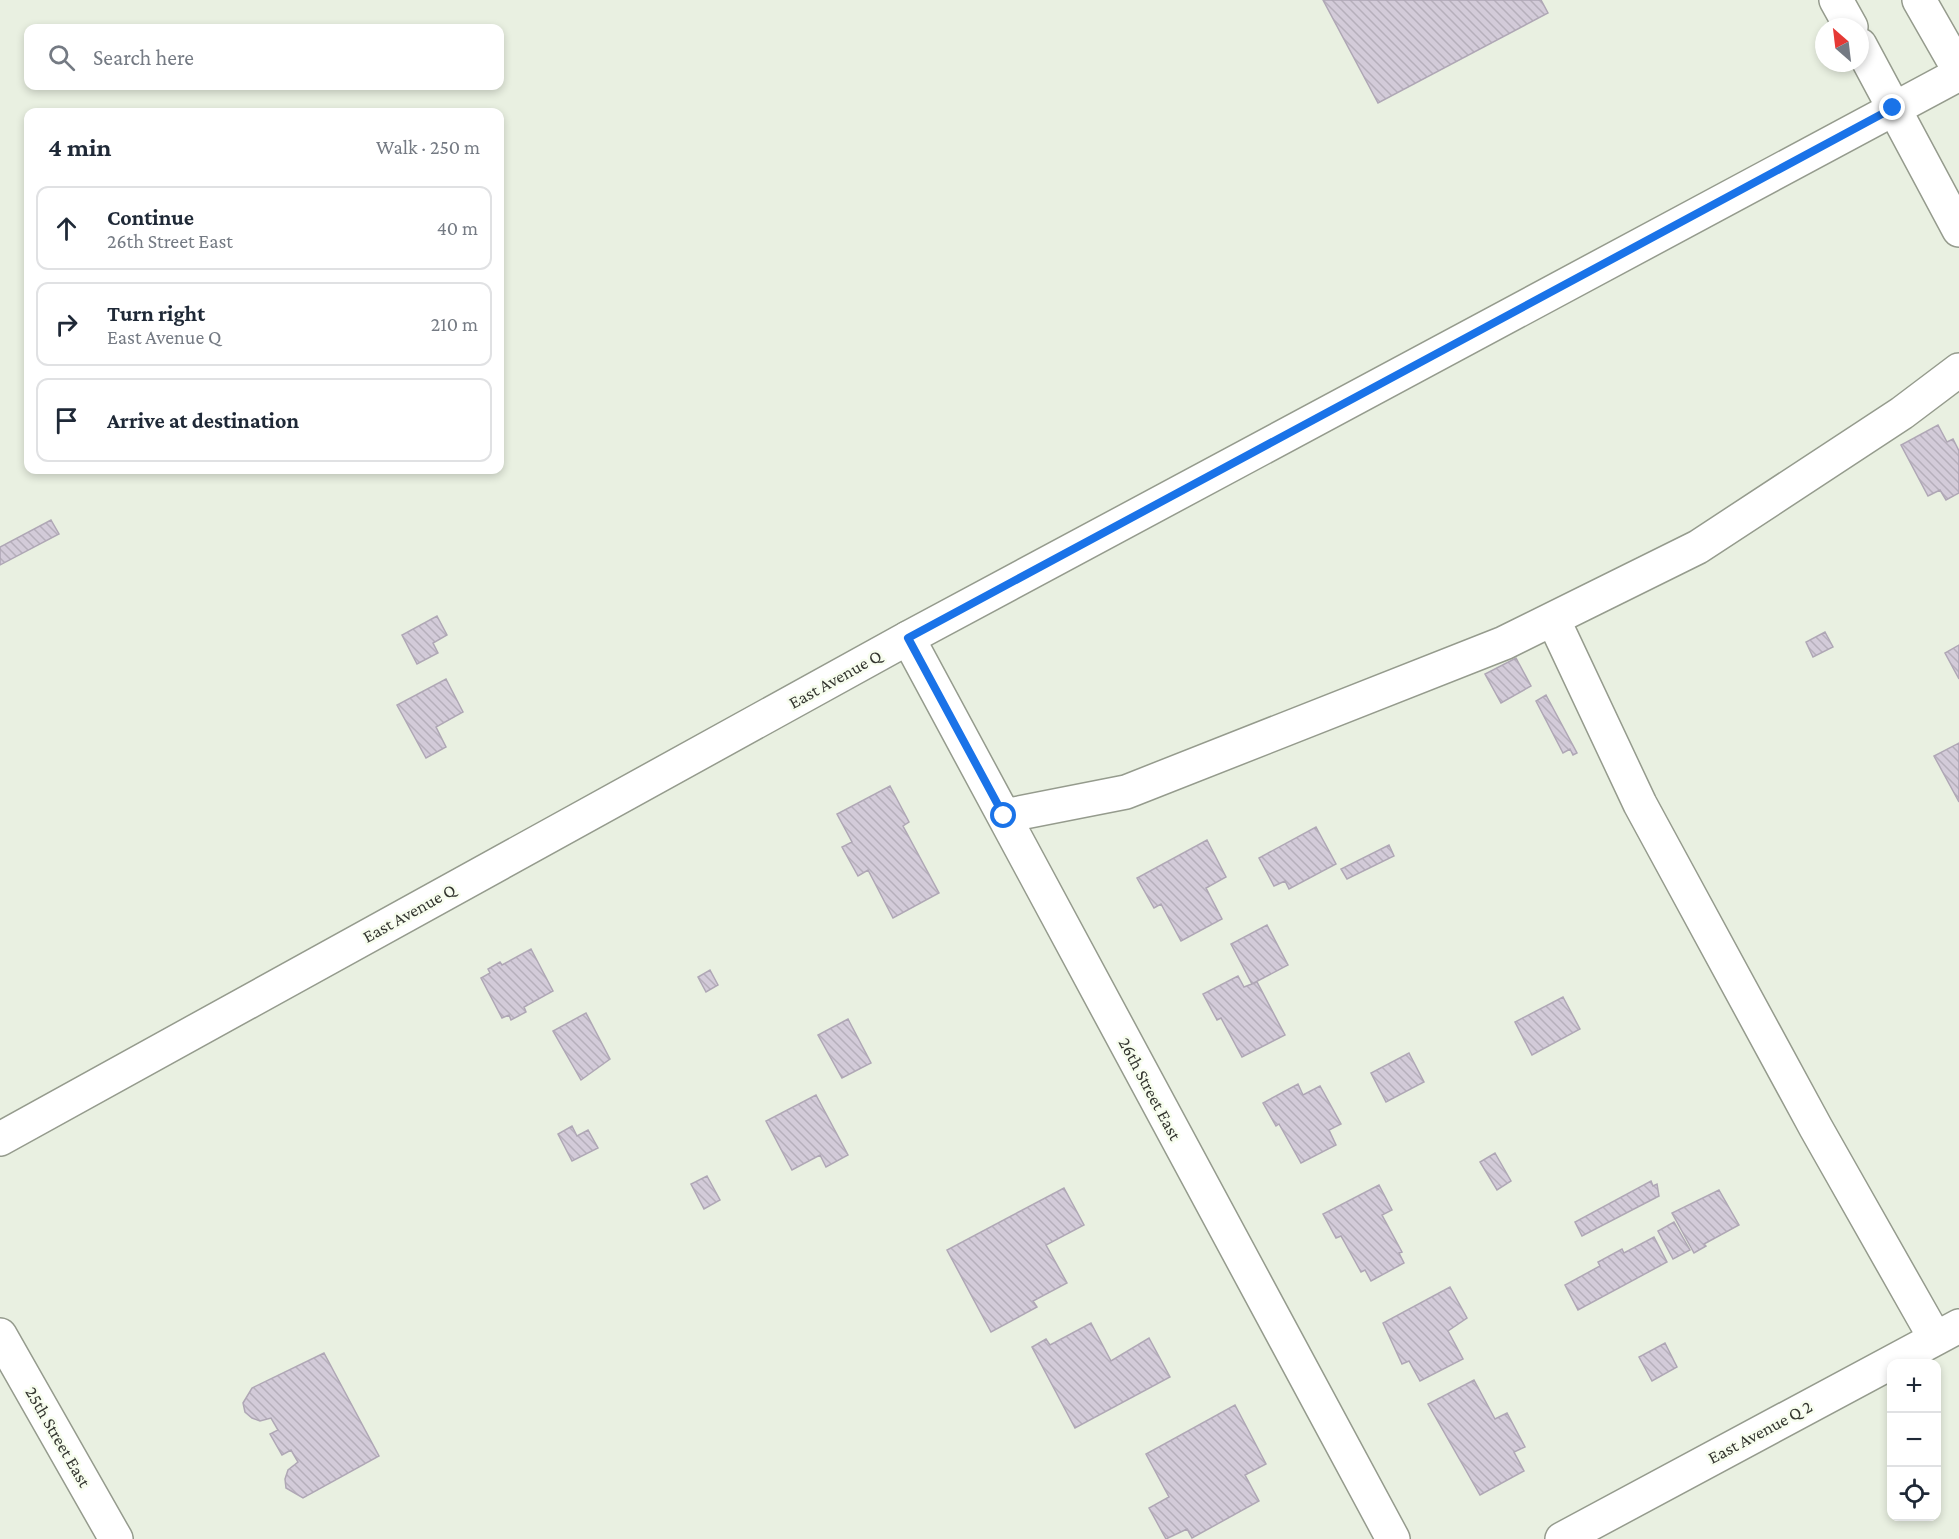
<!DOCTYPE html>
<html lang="en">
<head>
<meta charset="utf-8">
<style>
	body { margin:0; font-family:"Crimson Pro",serif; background:#f2f2f3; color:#1f2937 }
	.controls { position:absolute; right:18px; bottom:18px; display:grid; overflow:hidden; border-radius:12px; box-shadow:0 3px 9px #0003 }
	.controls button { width:54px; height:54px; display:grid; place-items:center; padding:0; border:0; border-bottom:2px solid #e0e1e3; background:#fff; color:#1f2937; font:30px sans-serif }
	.compass { position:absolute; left:1815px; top:18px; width:54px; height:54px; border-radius:50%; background:#fff; box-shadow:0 3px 9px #0003; rotate:332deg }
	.stop { position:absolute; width:18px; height:18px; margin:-14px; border:4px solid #1a73e8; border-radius:50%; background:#fff }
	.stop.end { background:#1a73e8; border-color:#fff; box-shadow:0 2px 6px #0008 }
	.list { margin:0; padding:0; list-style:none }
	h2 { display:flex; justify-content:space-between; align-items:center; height:78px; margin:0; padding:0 24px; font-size:26px }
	h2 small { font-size:20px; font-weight:400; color:#747a83 }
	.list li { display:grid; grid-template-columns:39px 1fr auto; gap:18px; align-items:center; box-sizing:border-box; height:84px; margin:0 12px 12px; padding:0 12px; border:2px solid #e0e1e3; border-radius:12px }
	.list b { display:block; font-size:22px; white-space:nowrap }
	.list p { margin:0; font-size:20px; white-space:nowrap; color:#747a83 }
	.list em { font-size:20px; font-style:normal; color:#747a83 }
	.icon { flex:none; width:33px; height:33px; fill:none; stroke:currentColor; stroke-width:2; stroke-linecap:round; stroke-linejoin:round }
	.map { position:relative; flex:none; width:1959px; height:1539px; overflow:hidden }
	.search { position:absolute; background:#fff; box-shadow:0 3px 9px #0003; left:24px; top:24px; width:480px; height:66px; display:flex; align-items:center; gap:15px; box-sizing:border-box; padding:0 21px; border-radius:12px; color:#747a83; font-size:22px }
	.panel { position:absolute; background:#fff; box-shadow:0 3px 9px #0003; left:24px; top:108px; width:480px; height:366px; border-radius:12px }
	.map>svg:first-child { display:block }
</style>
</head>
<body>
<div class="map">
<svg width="1959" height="1539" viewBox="0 0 1959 1539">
	<defs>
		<pattern id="building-back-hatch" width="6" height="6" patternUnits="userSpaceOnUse" patternTransform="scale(1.5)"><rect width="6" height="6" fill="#d3cbd9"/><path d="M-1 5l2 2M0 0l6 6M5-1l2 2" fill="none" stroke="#b6afbb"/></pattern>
	</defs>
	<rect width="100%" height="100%" fill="#e9f0e1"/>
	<path fill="url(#building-back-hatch)" stroke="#afa7b5" stroke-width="1.5" d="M 1323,0 L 1541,0 L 1548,13 L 1378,103 Z
		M 1938,425 L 1947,442 L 1953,439 L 1959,451 L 1959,493 L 1946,500 L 1940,490 L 1928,496 L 1901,445 Z
		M 51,520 L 59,534 L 0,565 L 0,547 Z
		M 437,616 L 447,635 L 433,643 L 438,653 L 417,664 L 402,635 Z
		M 1825,632 L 1833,647 L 1813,657 L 1806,642 Z
		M 1959,645 L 1959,679 L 1945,653 Z
		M 1516,658 L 1531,686 L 1501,703 L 1485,674 Z
		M 446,679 L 463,712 L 436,727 L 446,747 L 426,758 L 397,705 Z
		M 1546,695 L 1577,753 L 1573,755 L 1570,749 L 1563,753 L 1536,701 Z
		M 1959,743 L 1959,802 L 1934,756 Z
		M 890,786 L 909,822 L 903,826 L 939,893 L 893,918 L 868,870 L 858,876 L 842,847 L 852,842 L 837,814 Z
		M 1316,827 L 1336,864 L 1289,889 L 1285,881 L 1274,886 L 1259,858 Z
		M 1207,840 L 1226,877 L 1206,888 L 1222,919 L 1181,941 L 1161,904 L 1154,908 L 1137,878 Z
		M 1389,845 L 1394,856 L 1347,879 L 1341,869 Z
		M 1267,925 L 1288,965 L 1252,984 L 1231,944 Z
		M 531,949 L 553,991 L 524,1007 L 526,1012 L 511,1020 L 509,1015 L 502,1018 L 481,978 L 490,973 L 488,969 L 500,962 L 502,965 Z
		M 710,970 L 718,985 L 706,992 L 698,977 Z
		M 1238,976 L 1244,987 L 1257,982 L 1285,1035 L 1242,1057 L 1221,1018 L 1217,1020 L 1203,994 Z
		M 1563,997 L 1580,1029 L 1532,1055 L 1515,1022 Z
		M 586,1013 L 610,1059 L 581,1080 L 553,1031 Z
		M 848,1019 L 871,1063 L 842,1078 L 818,1035 Z
		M 1409,1053 L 1424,1082 L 1386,1102 L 1371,1073 Z
		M 1298,1084 L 1303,1095 L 1320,1086 L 1341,1124 L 1329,1130 L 1336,1145 L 1301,1163 L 1279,1124 L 1276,1126 L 1263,1103 Z
		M 816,1095 L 848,1155 L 826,1167 L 820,1155 L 792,1170 L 766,1121 Z
		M 572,1126 L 577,1136 L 588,1130 L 598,1148 L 572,1161 L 558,1134 Z
		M 1495,1153 L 1511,1181 L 1497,1190 L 1480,1162 Z
		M 707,1176 L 720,1200 L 704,1209 L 691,1184 Z
		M 1651,1181 L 1653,1186 L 1657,1184 L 1659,1196 L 1582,1236 L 1575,1222 Z
		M 1379,1185 L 1392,1210 L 1382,1215 L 1402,1252 L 1399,1253 L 1404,1263 L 1371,1281 L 1365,1270 L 1361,1272 L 1341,1236 L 1336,1238 L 1323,1214 Z
		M 1064,1188 L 1084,1225 L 1046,1245 L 1067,1283 L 1033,1301 L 1037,1307 L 991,1332 L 947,1250 Z
		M 1719,1190 L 1739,1225 L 1704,1244 L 1706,1246 L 1694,1253 L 1672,1213 Z
		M 1674,1222 L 1690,1250 L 1673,1259 L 1658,1231 Z
		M 1654,1237 L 1667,1262 L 1578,1310 L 1565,1285 L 1600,1266 L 1598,1262 L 1622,1249 L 1624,1253 Z
		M 1450,1287 L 1467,1318 L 1448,1331 L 1463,1359 L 1420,1381 L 1409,1361 L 1402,1364 L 1383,1323 Z
		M 1091,1323 L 1111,1361 L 1149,1338 L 1170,1377 L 1075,1428 L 1032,1347 L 1046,1339 L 1050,1345 Z
		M 1665,1343 L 1677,1367 L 1652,1381 L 1639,1357 Z
		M 324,1353 L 379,1456 L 303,1498 L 286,1488 L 285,1479 L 288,1470 L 298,1462 L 291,1450 L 282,1455 L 270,1434 L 278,1430 L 271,1418 L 260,1421 L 252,1418 L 245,1412 L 243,1403 L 252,1388 Z
		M 1474,1380 L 1495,1419 L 1507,1413 L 1525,1447 L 1514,1452 L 1524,1471 L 1480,1495 L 1428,1404 Z
		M 1235,1405 L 1266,1464 L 1245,1475 L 1259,1501 L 1192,1538 L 1187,1529 L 1166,1539 L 1149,1508 L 1169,1497 L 1146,1454 Z"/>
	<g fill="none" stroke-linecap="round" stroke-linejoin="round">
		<defs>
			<path id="minor" d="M 1836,0 L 1851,27
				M 1919,0 L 1959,70
				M 1860,45 L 1959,230
				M 1553,619 L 1640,804 L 1816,1128 L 1935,1338
				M 908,638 L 1393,1539
				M 1004,816 L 1126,792 L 1504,643 L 1698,547 L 1902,413 L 1959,370
				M 1562,1539 L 1959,1326"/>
			<path id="major" d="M 0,1139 L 908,638 L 1959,74
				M 0,1335 L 116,1539"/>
		</defs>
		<use href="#minor" stroke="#959b8d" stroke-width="36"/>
		<use href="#major" stroke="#959b8d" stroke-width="36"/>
		<use href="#minor" stroke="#fff" stroke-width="33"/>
		<use href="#major" stroke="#fff" stroke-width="33"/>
	</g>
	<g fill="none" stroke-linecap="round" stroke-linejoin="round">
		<path stroke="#1a73e8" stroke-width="8" d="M 1004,816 L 908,638 L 1893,108"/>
	</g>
	<g text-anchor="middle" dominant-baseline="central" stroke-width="5" stroke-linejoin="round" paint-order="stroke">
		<g font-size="18" fill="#343630" stroke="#f7fdee">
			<text transform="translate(835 679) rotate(-29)">East Avenue Q</text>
			<text transform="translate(409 913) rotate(-29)">East Avenue Q</text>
			<text transform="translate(1150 1089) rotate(62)">26th Street East</text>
			<text transform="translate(1760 1432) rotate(-28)">East Avenue Q 2</text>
			<text transform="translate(58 1437) rotate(60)">25th Street East</text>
		</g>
	</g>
</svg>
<div class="controls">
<button>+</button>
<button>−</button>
<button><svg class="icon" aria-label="locate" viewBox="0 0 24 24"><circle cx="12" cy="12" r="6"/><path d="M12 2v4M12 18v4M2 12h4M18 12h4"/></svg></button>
</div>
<svg class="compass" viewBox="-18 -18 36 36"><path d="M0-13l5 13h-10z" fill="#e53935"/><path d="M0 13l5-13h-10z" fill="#747a83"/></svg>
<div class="stop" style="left:1004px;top:816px"></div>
<div class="stop end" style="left:1893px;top:108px"></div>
<div class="search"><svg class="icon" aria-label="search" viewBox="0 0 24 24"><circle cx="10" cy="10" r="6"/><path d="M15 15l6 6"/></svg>Search here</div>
<section class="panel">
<h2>4 min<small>Walk · 250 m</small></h2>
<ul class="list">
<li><svg class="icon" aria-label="ahead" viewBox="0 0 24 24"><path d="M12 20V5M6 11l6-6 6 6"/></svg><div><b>Continue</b><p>26th Street East</p></div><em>40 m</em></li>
<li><svg class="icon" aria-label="right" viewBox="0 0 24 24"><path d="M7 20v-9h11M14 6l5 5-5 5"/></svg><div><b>Turn right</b><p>East Avenue Q</p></div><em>210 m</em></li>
<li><svg class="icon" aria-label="arrive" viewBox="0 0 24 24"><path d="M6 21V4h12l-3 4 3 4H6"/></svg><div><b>Arrive at destination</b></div></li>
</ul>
</section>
</div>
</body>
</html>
